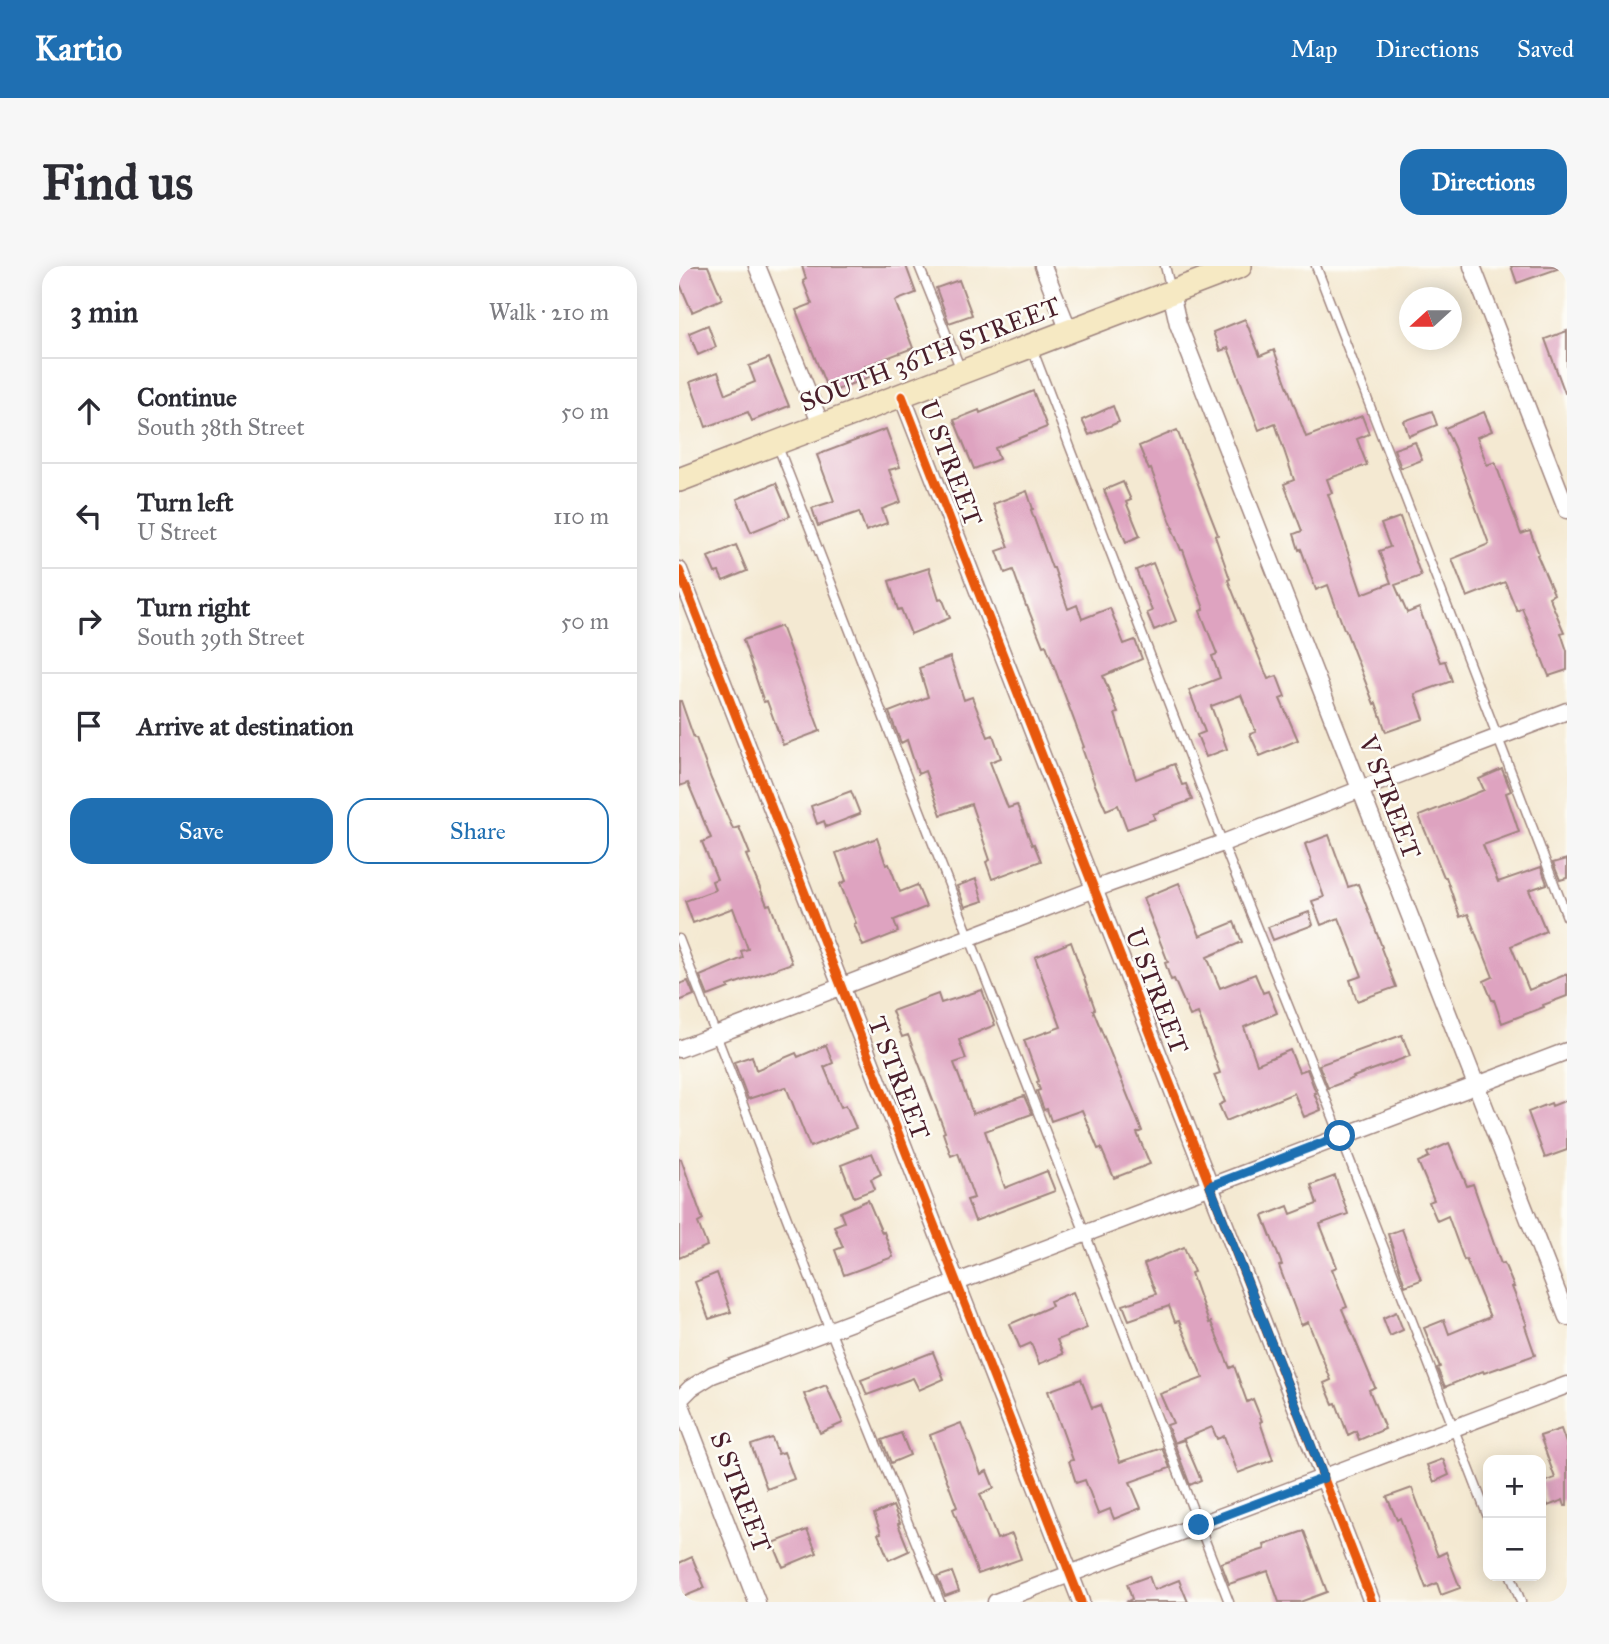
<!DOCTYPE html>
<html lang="en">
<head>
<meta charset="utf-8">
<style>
	body { margin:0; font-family:"IM FELL Great Primer",serif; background:#f7f7f7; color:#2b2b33 }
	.controls { position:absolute; right:21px; bottom:21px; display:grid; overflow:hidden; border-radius:14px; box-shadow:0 4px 18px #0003 }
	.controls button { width:63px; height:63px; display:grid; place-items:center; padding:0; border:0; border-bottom:2px solid #e1e1e2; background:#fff; color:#2b2b33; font:35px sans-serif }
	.compass { position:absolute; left:720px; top:21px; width:63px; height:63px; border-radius:50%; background:#fff; box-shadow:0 4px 18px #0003; rotate:249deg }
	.stop { position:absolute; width:21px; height:21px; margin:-16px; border:5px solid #1f6fb2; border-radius:50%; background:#fff }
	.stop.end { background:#1f6fb2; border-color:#fff; box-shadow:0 2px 7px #0008 }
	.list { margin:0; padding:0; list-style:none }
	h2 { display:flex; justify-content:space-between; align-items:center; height:91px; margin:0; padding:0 28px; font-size:30px }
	h2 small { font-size:23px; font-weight:400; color:#7c7c81 }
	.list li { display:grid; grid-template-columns:46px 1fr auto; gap:21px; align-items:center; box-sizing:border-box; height:105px; padding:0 28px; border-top:2px solid #e1e1e2 }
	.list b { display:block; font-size:26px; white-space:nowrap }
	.list p { margin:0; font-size:23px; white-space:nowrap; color:#7c7c81 }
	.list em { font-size:23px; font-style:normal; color:#7c7c81 }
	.actions { display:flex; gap:14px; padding:21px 28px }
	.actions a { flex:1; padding:16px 0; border:2px solid #1f6fb2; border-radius:21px; text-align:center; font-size:24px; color:#1f6fb2 }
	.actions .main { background:#1f6fb2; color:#fff }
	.icon { flex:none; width:38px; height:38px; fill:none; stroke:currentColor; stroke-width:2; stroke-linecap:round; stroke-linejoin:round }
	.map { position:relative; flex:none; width:888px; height:1336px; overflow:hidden; border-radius:21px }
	header { display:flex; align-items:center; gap:42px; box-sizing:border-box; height:98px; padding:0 35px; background:#1f6fb2; color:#fff }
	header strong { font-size:33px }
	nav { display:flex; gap:38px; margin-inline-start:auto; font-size:24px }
	.intro { display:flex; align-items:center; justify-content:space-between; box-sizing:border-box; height:168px; padding:0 42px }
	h1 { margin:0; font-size:49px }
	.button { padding:18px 32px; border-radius:21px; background:#1f6fb2; color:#fff; font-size:24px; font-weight:700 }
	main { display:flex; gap:42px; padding:0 42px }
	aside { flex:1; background:#fff; border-radius:21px; box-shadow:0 4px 18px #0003 }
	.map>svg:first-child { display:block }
</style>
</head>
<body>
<header>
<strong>Kartio</strong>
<nav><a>Map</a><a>Directions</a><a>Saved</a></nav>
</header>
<div class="intro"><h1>Find us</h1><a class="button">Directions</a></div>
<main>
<aside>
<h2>3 min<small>Walk · 210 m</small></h2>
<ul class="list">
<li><svg class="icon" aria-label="ahead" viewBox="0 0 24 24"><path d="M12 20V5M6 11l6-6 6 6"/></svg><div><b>Continue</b><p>South 38th Street</p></div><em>50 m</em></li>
<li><svg class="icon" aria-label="left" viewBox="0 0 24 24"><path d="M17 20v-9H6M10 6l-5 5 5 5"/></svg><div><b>Turn left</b><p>U Street</p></div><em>110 m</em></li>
<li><svg class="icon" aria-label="right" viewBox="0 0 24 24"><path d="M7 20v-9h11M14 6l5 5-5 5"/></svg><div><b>Turn right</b><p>South 39th Street</p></div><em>50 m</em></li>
<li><svg class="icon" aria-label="arrive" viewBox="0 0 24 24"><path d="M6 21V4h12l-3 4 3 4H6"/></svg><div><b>Arrive at destination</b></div></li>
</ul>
<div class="actions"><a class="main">Save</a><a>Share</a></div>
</aside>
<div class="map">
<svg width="888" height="1336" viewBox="0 0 888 1336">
	<rect width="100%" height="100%" fill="#fdfcf7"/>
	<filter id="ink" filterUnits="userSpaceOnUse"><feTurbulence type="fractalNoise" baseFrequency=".0143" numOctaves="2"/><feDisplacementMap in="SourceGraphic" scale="14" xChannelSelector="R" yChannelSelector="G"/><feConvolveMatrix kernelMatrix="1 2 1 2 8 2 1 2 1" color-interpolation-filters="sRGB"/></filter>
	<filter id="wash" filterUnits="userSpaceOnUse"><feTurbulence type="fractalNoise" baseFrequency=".00686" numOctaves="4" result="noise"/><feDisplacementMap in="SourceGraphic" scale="28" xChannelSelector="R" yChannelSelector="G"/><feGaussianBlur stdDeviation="1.57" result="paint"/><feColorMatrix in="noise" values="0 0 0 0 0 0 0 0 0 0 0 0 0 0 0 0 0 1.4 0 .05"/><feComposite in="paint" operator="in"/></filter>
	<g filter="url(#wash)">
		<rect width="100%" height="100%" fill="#f4e9d2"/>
		<g id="blocks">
			<path fill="#dea3c0" d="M 0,0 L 29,0 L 43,33 L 13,46 L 0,16 Z
				M 123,0 L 227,0 L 237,27 L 216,35 L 234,82 L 186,100 L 190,111 L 150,127 L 117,44 L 133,38 L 124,15 L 127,13 Z
				M 832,0 L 880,0 L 881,2 L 838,17 Z
				M 280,14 L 293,49 L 270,57 L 257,22 Z
				M 566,53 L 581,90 L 595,84 L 627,171 L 683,150 L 690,168 L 678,173 L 688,199 L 648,213 L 653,227 L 649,228 L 683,328 L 712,317 L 700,285 L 711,281 L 702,258 L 721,251 L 742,310 L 716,319 L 728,347 L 740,342 L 761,396 L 766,395 L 773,415 L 736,428 L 745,453 L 707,466 L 697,437 L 695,438 L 666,363 L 665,363 L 649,319 L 637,324 L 622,283 L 620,284 L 615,268 L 623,265 L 605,218 L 615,214 L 596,157 L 580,164 L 549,82 L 541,85 L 534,66 Z
				M 29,59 L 37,81 L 19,89 L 10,67 Z
				M 888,65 L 888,127 L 886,127 L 866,73 Z
				M 90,92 L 110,140 L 73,155 L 69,146 L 27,161 L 11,116 L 39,106 L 47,128 L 76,116 L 70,100 Z
				M 354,125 L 368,161 L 316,182 L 320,193 L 295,203 L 275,154 L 300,144 L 301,147 Z
				M 434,140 L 440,156 L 410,169 L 403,154 Z
				M 753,145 L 758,159 L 730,170 L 725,155 Z
				M 805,146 L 813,165 L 798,171 L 808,199 L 816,196 L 842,268 L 851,265 L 860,288 L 858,289 L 875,328 L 870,331 L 885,366 L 882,367 L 888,385 L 888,404 L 870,410 L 843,342 L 838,345 L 826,316 L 788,331 L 773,293 L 810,278 L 775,181 L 766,162 Z
				M 207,163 L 221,201 L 210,204 L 222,236 L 203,243 L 208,257 L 187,265 L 180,246 L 139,260 L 133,242 L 155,235 L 138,189 Z
				M 498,164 L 539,269 L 536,270 L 551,313 L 549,314 L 589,413 L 598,410 L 606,431 L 601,433 L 619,474 L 581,490 L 571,468 L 577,466 L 562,429 L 532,440 L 548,483 L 527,491 L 518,469 L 526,466 L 510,424 L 541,412 L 533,390 L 538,388 L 521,345 L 525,343 L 504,284 L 502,284 L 493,262 L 494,262 L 472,203 L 470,204 L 460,180 Z
				M 736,176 L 743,194 L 722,202 L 715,183 Z
				M 444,216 L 452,234 L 447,236 L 461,270 L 447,276 L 425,224 Z
				M 97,217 L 111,250 L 72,266 L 58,233 Z
				M 348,225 L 354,243 L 352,244 L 373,302 L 375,302 L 389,343 L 398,339 L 403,353 L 431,342 L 445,378 L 456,374 L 463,393 L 424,410 L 439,447 L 436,448 L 457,513 L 495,498 L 503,519 L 507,518 L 513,534 L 474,548 L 476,553 L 448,563 L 439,539 L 427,544 L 416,519 L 403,482 L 405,481 L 367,379 L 364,380 L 348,340 L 347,340 L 334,304 L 326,307 L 318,285 L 330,281 L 314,238 Z
				M 57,279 L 68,305 L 44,315 L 40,306 L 36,307 L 29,291 Z
				M 474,297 L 497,355 L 475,364 L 468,347 L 473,345 L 457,304 Z
				M 250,302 L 260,333 L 263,332 L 271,352 L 232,368 L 222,343 L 219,344 L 210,315 Z
				M 102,360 L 141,465 L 104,479 L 88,435 L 85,436 L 64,374 Z
				M 271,391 L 285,434 L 293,431 L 309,471 L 314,469 L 322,492 L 311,496 L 329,542 L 338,539 L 353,579 L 355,578 L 362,595 L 313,613 L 307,596 L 311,594 L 292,538 L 262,549 L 246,505 L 239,508 L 228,474 L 222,477 L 210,446 L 249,431 L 240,402 Z
				M 0,435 L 2,435 L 15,472 L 17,472 L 32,513 L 54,563 L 60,561 L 71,588 L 67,589 L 88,639 L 91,638 L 113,697 L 49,720 L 50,722 L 29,730 L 21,710 L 64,692 L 62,685 L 69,683 L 54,642 L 14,657 L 6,635 L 36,624 L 33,615 L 38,613 L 23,576 L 32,572 L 9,517 L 0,520 Z
				M 823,503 L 832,525 L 827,527 L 840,566 L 804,579 L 819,616 L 862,601 L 868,618 L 850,624 L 867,665 L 832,680 L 850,724 L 888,708 L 888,730 L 864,739 L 865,741 L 823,757 L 815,734 L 813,734 L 805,715 L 814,711 L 789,648 L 781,651 L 767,611 L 765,611 L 740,550 L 805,524 L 800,513 Z
				M 172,525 L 181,548 L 147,561 L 145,555 L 138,558 L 132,540 Z
				M 650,569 L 669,621 L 679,618 L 703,681 L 702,682 L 717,721 L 678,735 L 671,714 L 683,710 L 660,652 L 642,659 L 633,635 L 645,631 L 626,578 Z
				M 198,572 L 207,599 L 210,598 L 221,626 L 238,619 L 247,641 L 215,654 L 219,666 L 184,680 L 175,658 L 177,657 L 161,618 L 167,615 L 157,587 Z
				M 888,593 L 888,612 L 881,614 L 874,597 Z
				M 297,613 L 304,635 L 286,641 L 278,620 Z
				M 500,617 L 521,670 L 555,656 L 563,676 L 528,691 L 541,722 L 576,708 L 584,727 L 589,725 L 598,747 L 565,761 L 578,798 L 611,784 L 620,806 L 628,803 L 637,827 L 635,827 L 642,844 L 625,851 L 615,827 L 547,855 L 540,839 L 546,836 L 535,809 L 541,807 L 519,747 L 511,750 L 495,713 L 492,714 L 486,697 L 489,696 L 464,632 Z
				M 630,646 L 634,659 L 594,674 L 589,661 Z
				M 392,676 L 416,743 L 414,744 L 463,865 L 458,867 L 471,898 L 435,912 L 422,882 L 419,883 L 403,844 L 372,855 L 368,843 L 365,844 L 358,825 L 361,824 L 358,816 L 360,815 L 345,774 L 382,761 L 356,691 Z
				M 9,715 L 15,729 L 0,735 L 0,718 Z
				M 303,724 L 316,759 L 280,774 L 287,793 L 275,797 L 294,848 L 345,830 L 353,848 L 306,865 L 326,922 L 368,905 L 376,925 L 296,955 L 288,934 L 295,932 L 279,887 L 272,890 L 264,867 L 266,866 L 229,769 L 223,771 L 213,745 L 259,728 L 262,737 Z
				M 723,769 L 731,790 L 674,811 L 675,812 L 649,822 L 640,799 Z
				M 147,779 L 154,797 L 145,801 L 162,841 L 167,839 L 177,862 L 131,881 L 107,821 L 69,833 L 55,796 L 73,790 L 77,804 L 117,787 L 119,791 Z
				M 888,834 L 888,884 L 866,892 L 849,846 L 872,837 L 873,840 Z
				M 770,877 L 788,920 L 794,918 L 822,998 L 825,997 L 835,1021 L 833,1021 L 848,1059 L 846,1060 L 856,1089 L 805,1107 L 804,1105 L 766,1121 L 758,1102 L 761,1101 L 745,1062 L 765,1054 L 770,1068 L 811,1051 L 787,993 L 785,994 L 769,950 L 758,955 L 750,936 L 755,934 L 739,896 L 750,891 L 748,887 Z
				M 193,887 L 202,908 L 192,913 L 196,923 L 175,931 L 162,899 Z
				M 0,893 L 2,893 L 24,954 L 19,957 L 28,980 L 0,992 Z
				M 656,910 L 669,948 L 641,958 L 658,1001 L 653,1003 L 668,1041 L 663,1043 L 696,1121 L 690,1124 L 706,1163 L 680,1174 L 677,1165 L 669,1169 L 657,1137 L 654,1138 L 645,1117 L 652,1114 L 629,1056 L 622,1059 L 600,1000 L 603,999 L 584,950 L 609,940 L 612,948 L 638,938 L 632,919 Z
				M 189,934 L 203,967 L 205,966 L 214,991 L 165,1009 L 156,984 L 164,981 L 155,960 L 165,956 L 161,946 Z
				M 723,963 L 742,1014 L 726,1020 L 709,968 Z
				M 505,981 L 515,1006 L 512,1007 L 530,1057 L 532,1056 L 551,1102 L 555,1100 L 568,1136 L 574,1133 L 583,1155 L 581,1156 L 594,1194 L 559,1207 L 545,1170 L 538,1173 L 533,1161 L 495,1177 L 488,1159 L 494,1157 L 481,1128 L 524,1112 L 500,1055 L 496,1056 L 490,1040 L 450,1054 L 444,1039 L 477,1028 L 465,998 Z
				M 38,1007 L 52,1046 L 30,1053 L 16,1016 Z
				M 394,1026 L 408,1062 L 378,1074 L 384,1088 L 360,1098 L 352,1077 L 341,1082 L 331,1058 L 373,1040 L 371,1035 Z
				M 717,1046 L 724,1064 L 711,1070 L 704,1052 Z
				M 254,1086 L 265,1113 L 240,1124 L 234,1112 L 188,1129 L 182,1114 Z
				M 402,1113 L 413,1142 L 421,1139 L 441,1196 L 483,1182 L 491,1202 L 451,1216 L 462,1242 L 435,1253 L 431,1243 L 419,1248 L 406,1214 L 397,1217 L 390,1195 L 394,1194 L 369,1125 Z
				M 147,1119 L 164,1157 L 141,1167 L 125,1128 Z
				M 282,1157 L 302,1208 L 308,1205 L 315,1222 L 301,1228 L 318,1273 L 333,1268 L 342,1293 L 299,1308 L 274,1243 L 278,1241 L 251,1169 Z
				M 882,1163 L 888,1180 L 888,1240 L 886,1240 L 884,1234 L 869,1240 L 862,1217 L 876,1212 L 861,1170 Z
				M 222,1167 L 231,1189 L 212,1197 L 203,1174 Z
				M 93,1172 L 99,1188 L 105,1186 L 115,1213 L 88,1223 L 72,1179 Z
				M 505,1174 L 522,1214 L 511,1219 L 495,1177 Z
				M 764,1193 L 770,1209 L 755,1216 L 748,1199 Z
				M 733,1222 L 759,1290 L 767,1286 L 781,1322 L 762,1329 L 758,1317 L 747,1322 L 721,1252 L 718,1254 L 708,1231 Z
				M 214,1240 L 221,1257 L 219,1258 L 230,1285 L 210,1294 L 199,1268 L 202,1267 L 195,1248 Z
				M 128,1264 L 138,1287 L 104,1301 L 94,1277 Z
				M 625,1265 L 648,1326 L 621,1336 L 600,1336 L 589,1305 L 550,1318 L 542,1297 L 586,1283 L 585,1279 Z
				M 13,1291 L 26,1322 L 4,1331 L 0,1323 L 0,1297 Z
				M 273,1306 L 280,1325 L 266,1330 L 258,1311 Z
				M 470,1310 L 475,1324 L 500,1314 L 509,1336 L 447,1336 L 453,1333 L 448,1318 Z"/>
		</g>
	</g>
	<g filter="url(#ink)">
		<use href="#blocks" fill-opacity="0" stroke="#9f847e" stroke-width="2"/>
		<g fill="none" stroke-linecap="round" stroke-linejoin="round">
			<defs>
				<path id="service" d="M 240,0 L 282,104
					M 486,0 L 492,24
					M 637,0 L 888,651
					M 353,82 L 538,563 L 654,851 L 809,1251
					M 98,178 L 550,1336
					M 0,673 L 151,1064 L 261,1336
					M 832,1310 L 842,1336"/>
				<path id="minor" d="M 78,0 L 142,159
					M 364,0 L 390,65
					M 793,0 L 888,244
					M 492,27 L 499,58 L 888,1051
					M 223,130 L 693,1336
					M 0,304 L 402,1336
					M 0,783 L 429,618 L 544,577 L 682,523 L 888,445
					M 0,1134 L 12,1122 L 33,1109 L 888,785
					M 0,1134 L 78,1336
					M 317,1336 L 888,1119"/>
				<path id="secondary" d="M 0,214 L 561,0"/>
			</defs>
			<use href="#service" stroke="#9f847e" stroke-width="11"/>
			<use href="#minor" stroke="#9f847e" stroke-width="19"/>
			<use href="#secondary" stroke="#9f847e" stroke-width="26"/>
			<use href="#service" stroke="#fff" stroke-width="8"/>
			<use href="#minor" stroke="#fff" stroke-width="16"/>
			<use href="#secondary" stroke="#f6e9c3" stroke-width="23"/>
			<defs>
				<path id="cycleway" d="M 223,130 L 693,1336
					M 0,304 L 402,1336"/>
			</defs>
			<use href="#cycleway" stroke="#fdfcf7" stroke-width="13"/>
			<use href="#cycleway" stroke="#e8590c" stroke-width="9"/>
		</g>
	</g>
	<g fill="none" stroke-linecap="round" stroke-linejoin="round" filter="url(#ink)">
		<path stroke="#1f6fb2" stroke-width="9" d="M 520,1259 L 645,1212 L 531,920 L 661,870"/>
	</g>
	<g text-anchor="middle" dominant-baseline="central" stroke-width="5" stroke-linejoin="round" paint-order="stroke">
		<g font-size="26" fill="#4a1f2b" stroke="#fdfcf7">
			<text transform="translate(251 88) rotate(-21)">SOUTH 36TH STREET</text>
			<text transform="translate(272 197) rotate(69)">U STREET</text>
			<text transform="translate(711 531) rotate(69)">V STREET</text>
			<text transform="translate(478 725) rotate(69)">U STREET</text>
			<text transform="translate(220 812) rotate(69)">T STREET</text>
			<text transform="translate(62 1226) rotate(69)">S STREET</text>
		</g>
	</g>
</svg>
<div class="controls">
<button>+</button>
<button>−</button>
</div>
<svg class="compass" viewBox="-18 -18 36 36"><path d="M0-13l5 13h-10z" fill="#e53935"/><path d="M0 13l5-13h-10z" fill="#7c7c81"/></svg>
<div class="stop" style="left:661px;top:870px"></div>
<div class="stop end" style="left:520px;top:1259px"></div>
</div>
</main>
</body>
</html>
